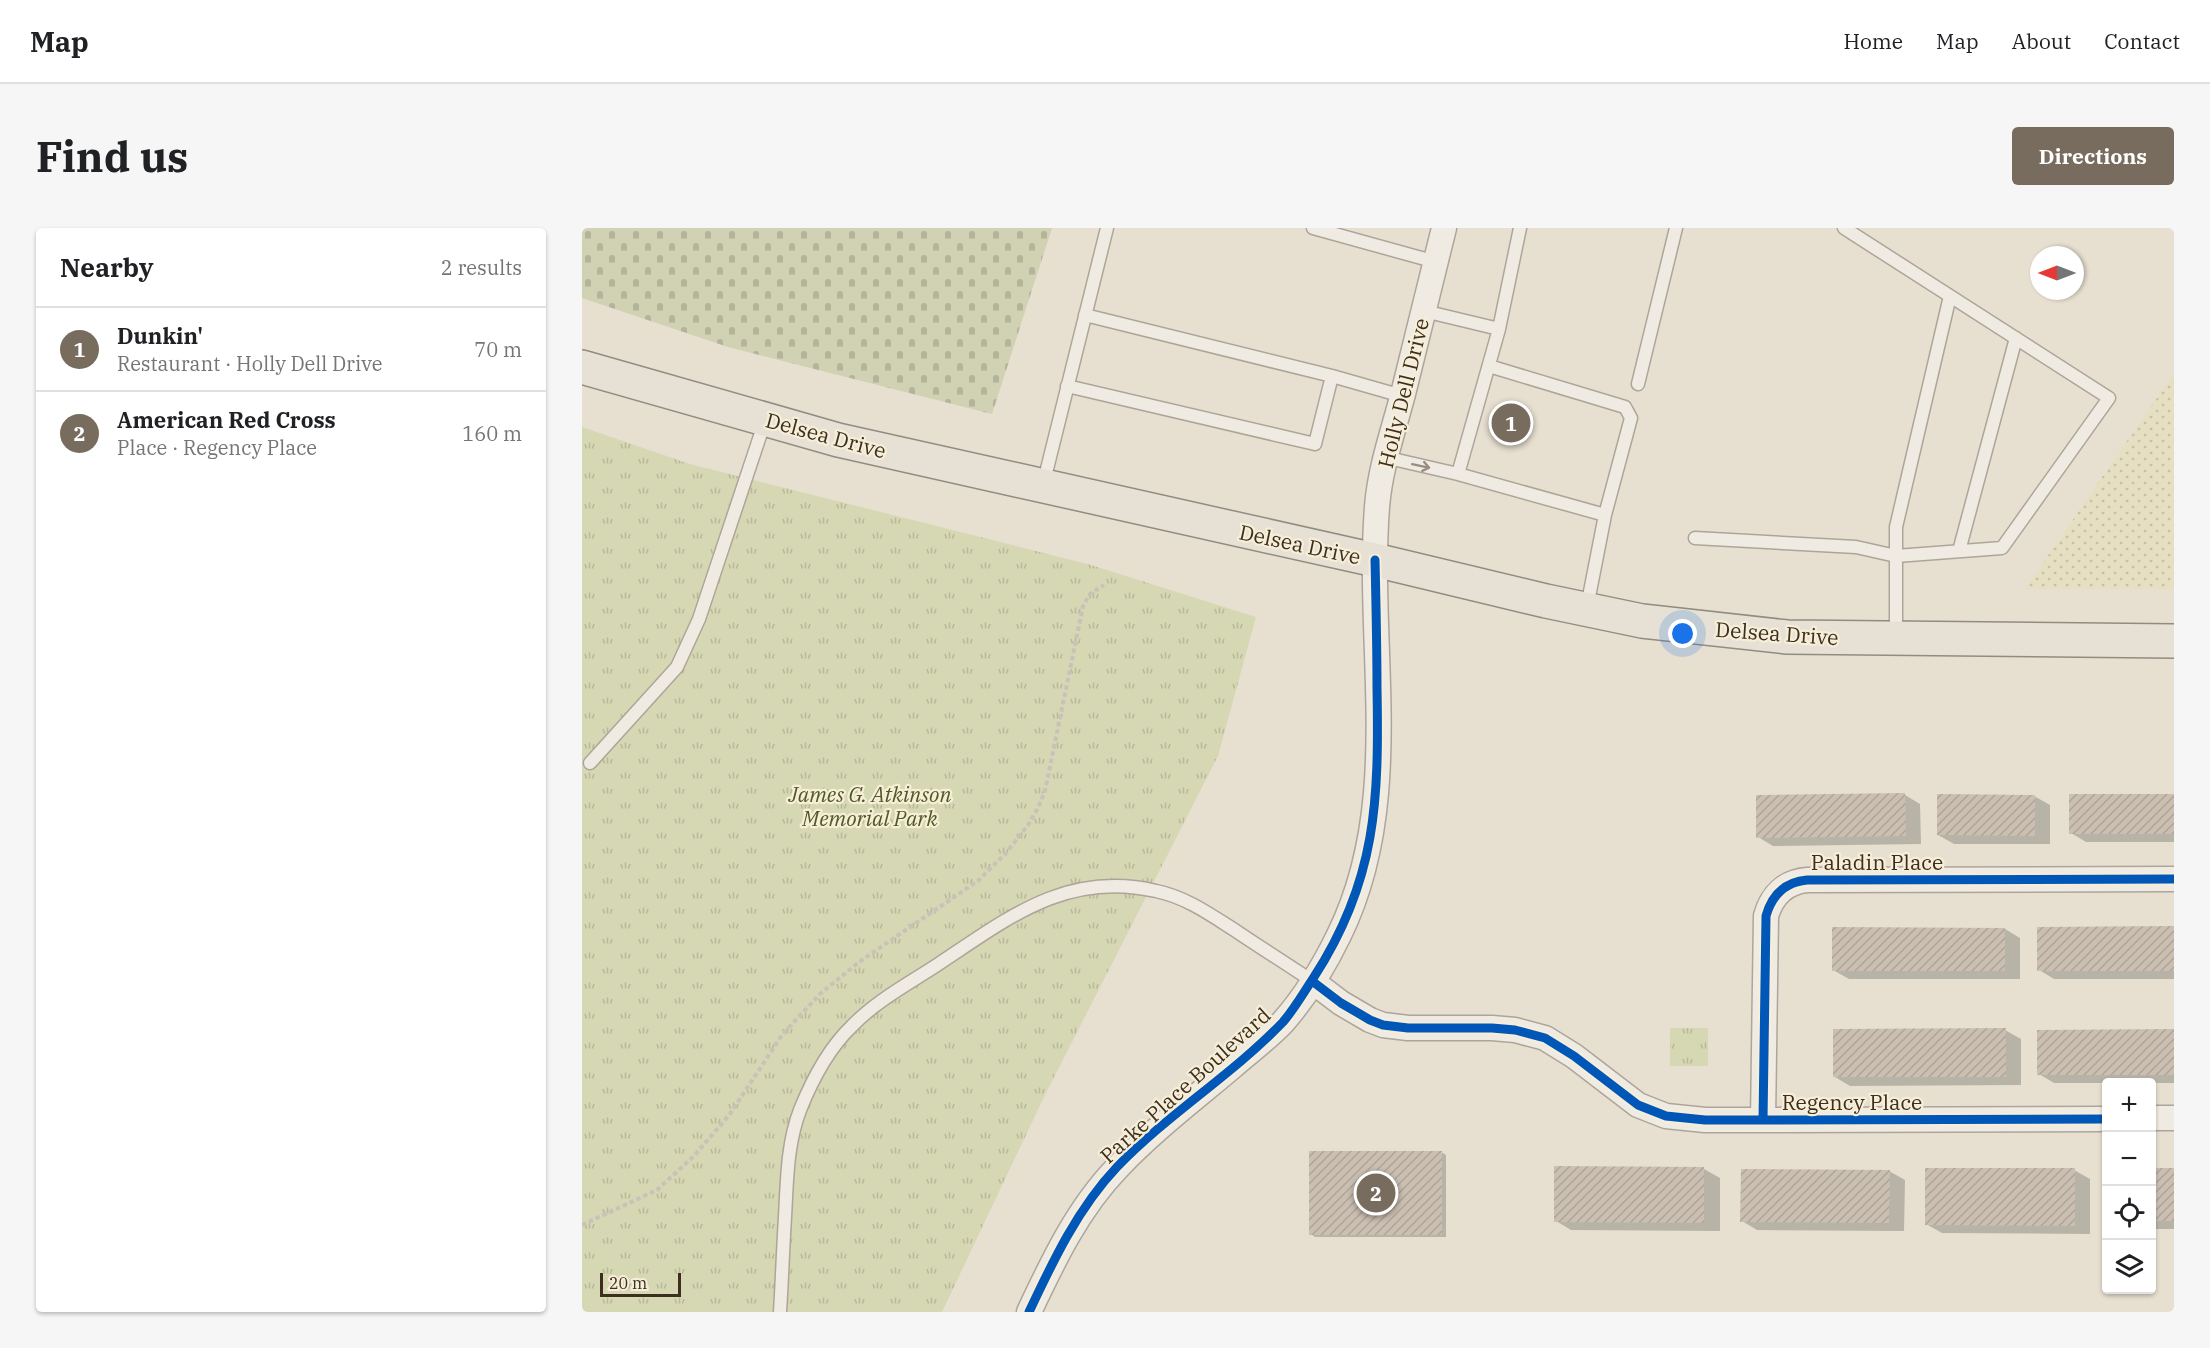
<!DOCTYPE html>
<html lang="en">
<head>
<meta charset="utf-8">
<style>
	body { margin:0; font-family:"IBM Plex Serif",serif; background:#f6f6f6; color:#202124 }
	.controls { position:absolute; right:18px; bottom:18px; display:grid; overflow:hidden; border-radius:6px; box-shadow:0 2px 4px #0004 }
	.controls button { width:54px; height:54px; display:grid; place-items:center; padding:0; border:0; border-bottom:2px solid #e0e0e0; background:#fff; color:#202124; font:30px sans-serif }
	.compass { position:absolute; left:1448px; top:18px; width:54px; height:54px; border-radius:50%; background:#fff; box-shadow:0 2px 4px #0004; rotate:270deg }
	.scale { position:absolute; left:18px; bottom:15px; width:81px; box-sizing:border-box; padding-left:6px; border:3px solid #3d2e20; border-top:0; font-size:16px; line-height:21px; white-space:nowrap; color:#3d2e20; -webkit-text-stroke:4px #f7eed8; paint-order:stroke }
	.you { position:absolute; left:1101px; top:406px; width:21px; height:21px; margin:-15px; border:4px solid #fff; border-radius:50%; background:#1a73e8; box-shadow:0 0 0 9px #1a73e833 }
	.badge { display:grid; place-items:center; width:39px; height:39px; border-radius:50%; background:#786c5e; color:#fff; font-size:20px; font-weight:700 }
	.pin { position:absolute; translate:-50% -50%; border:3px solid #fff; box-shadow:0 2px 6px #0006 }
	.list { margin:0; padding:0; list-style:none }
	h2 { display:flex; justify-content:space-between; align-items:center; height:78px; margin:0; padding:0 24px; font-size:26px }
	h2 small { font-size:20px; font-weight:400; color:#757577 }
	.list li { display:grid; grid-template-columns:39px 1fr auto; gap:18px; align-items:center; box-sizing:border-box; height:84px; padding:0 24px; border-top:2px solid #e0e0e0 }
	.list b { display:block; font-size:22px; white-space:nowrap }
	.list p { margin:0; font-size:20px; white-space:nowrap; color:#757577 }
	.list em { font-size:20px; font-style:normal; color:#757577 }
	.icon { flex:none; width:33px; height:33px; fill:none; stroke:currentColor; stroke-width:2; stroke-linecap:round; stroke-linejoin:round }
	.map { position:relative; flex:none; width:1592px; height:1084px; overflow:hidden; border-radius:6px }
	header { display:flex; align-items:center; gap:36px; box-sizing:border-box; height:84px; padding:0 30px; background:#fff; border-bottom:2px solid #e0e0e0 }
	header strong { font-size:28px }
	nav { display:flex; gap:33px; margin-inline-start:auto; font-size:21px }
	.intro { display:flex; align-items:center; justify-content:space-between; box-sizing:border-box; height:144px; padding:0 36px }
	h1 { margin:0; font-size:42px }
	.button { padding:15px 27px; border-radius:6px; background:#786c5e; color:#fff; font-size:21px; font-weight:700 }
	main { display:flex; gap:36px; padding:0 36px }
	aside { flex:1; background:#fff; border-radius:6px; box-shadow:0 2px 4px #0004 }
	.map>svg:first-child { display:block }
</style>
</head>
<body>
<header>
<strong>Map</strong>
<nav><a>Home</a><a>Map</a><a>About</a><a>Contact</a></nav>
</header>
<div class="intro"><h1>Find us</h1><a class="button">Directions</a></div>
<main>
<aside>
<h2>Nearby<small>2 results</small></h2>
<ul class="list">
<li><span class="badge">1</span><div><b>Dunkin'</b><p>Restaurant · Holly Dell Drive</p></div><em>70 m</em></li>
<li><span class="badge">2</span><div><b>American Red Cross</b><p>Place · Regency Place</p></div><em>160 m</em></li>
</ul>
</aside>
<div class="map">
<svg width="1592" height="1084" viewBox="0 0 1592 1084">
	<defs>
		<pattern id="farmland-dots" width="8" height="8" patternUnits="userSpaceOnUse" patternTransform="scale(1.5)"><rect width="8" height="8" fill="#e6dfc2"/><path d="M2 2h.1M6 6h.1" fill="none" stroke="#c6c0a6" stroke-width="1.8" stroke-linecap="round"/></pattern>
		<pattern id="grass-tufts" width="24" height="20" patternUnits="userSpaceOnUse" patternTransform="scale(1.5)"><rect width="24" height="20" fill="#d6d7b3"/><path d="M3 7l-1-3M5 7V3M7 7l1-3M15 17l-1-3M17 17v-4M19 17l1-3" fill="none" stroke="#b9b99a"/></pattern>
		<pattern id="cemetery-stones" width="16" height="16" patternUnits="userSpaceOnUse" patternTransform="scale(1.5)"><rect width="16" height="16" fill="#d1d1b3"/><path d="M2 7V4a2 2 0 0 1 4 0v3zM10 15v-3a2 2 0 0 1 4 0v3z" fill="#b4b49a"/></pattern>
		<pattern id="building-hatch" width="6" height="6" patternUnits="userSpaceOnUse" patternTransform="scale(1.5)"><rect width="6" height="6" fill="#cbbfb2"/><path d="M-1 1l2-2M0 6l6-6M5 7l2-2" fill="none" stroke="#afa499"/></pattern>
	</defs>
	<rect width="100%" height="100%" fill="#e7e0d1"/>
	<path fill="url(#farmland-dots)" d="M 1592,145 L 1592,361 L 1443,361 Z"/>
	<path fill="url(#grass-tufts)" d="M 0,199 L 108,236 L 509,337 L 674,389 L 636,528 L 462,869 L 360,1084 L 0,1084 Z
		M 1088,800 L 1126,800 L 1126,838 L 1088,838 Z"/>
	<path fill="url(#cemetery-stones)" d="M 0,0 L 470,0 L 410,186 L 146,119 L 0,70 Z"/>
	<path fill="#0003" d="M 1323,567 L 1338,576 L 1339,616 L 1191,618 L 1176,609 Z
		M 1452,568 L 1468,577 L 1468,616 L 1372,616 L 1356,607 Z
		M 1592,568 L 1592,614 L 1504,614 L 1489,605 Z
		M 1592,700 L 1592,751 L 1472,751 L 1457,742 Z
		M 1423,701 L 1438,710 L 1438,751 L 1267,751 L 1251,742 Z
		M 1423,802 L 1439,811 L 1439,857 L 1268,858 L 1253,849 Z
		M 1592,803 L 1592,855 L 1472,855 L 1457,846 Z
		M 859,924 L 864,927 L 864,1009 L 733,1009 L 729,1006 Z
		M 974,940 L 1122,941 L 1138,950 L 1138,1003 L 989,1002 L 974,993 Z
		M 1570,941 L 1592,941 L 1592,1001 L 1570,1001 Z
		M 1492,942 L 1508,951 L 1508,1006 L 1360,1005 L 1344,996 Z
		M 1307,943 L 1323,952 L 1322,1003 L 1175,1002 L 1160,993 Z"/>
	<path fill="url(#building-hatch)" d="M 1323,565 L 1324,608 L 1174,610 L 1174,567 Z
		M 1355,566 L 1453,567 L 1453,608 L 1355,607 Z
		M 1487,566 L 1592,566 L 1592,606 L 1487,606 Z
		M 1592,698 L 1592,743 L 1455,743 L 1455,699 Z
		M 1250,699 L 1423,700 L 1423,743 L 1250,743 Z
		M 1424,800 L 1424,849 L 1251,849 L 1251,801 Z
		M 1592,801 L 1592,847 L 1455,847 L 1455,802 Z
		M 727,923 L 860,923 L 860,1007 L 727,1007 Z
		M 972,938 L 1122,939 L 1122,995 L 972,994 Z
		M 1343,940 L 1493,940 L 1493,998 L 1343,997 Z
		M 1570,940 L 1592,940 L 1592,993 L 1570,993 Z
		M 1159,941 L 1308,942 L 1307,995 L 1158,994 Z"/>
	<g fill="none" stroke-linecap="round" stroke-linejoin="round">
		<defs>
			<path id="service" d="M 731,0 L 854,34
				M 1262,0 L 1368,68
				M 842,83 L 917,101 L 938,0
				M 503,87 L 750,148
				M 907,138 L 1043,179 L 1049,190 L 1023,287 L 1005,379
				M 1056,156 L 1094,0
				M 485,158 L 733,216 L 750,148 L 820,168
				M 802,229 L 876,246 L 1023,287
				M 876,246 L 917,101
				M 461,257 L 525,0
				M 1113,310 L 1274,319 L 1314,328 L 1420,320 L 1527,170 L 1368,68 L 1314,299 L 1314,409
				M 1377,323 L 1434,110
				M 8,535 L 95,439 L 117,391 L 183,193
				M 198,1084 C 200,1052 201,1021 203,989 C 205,953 205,916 218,882 C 230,852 247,820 270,798 C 294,773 326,756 355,737 C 425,691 484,642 574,663 C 604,669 629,687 654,703 C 679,720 705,736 730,753"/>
			<path id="minor" d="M 730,753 L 759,775 L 788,792 L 801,797 L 826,800 L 910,800 L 933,802 L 963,810 L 992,828 L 1056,877 L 1084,888 L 1123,892 L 1181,892 L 1524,891
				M 1570,890 L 1592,890
				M 1181,892 L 1184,688 C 1190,667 1203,654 1225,652 L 1592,651
				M 447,1084 C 471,1033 496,980 536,939 C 571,902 612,871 651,838 C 667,824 686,810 701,794 C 723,769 743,736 757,707 C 823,573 784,421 795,279 C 798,240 811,204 821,166 C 835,111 848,55 862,0"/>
			<path id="primary" d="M 0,139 L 256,212 L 793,332 L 964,373 L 1060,393 L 1205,409 L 1592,413"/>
		</defs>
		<use href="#service" stroke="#ada599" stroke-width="15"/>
		<use href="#minor" stroke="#ada599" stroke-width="27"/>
		<use href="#primary" stroke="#928b80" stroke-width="36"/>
		<path stroke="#c8c2b9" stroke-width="4" stroke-dasharray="4.5 3" stroke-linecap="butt" d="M 0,997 L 75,962 L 112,928 L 148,886 L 200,807 L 238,766 L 277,734 L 397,652 L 424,625 L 446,597 L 456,580 L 463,563 L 501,378 L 508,366 L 522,357"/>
		<use href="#service" stroke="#efebe3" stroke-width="12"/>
		<use href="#minor" stroke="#efebe3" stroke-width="24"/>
		<use href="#primary" stroke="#e6e1d4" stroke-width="33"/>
		<defs>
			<path id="cycleway" d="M 730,753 L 759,775 L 788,792 L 801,797 L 826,800 L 910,800 L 933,802 L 963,810 L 992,828 L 1056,877 L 1084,888 L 1123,892 L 1181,892 L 1524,891
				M 1181,892 L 1184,688 C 1190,667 1203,654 1225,652 L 1592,651
				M 447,1084 C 471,1033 496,980 535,939 C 586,886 650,847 701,794 C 713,780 722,764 732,749 C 795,652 797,571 795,460 C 795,418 794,375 793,332"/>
		</defs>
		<use href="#cycleway" stroke="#f7eed8" stroke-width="13"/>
		<use href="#cycleway" stroke="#0057b8" stroke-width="9"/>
	</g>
	<defs><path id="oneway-shaft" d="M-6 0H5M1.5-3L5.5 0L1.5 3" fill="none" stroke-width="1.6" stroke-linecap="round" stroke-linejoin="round" transform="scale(1.5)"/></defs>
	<use stroke="#968c82" href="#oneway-shaft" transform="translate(839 238) rotate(12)"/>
	<g text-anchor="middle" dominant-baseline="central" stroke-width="4.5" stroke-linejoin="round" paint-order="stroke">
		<g font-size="21" fill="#3d2e20" stroke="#f7eed8">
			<text transform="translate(821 165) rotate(-76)">Holly Dell Drive</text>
			<text transform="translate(244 207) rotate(15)">Delsea Drive</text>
			<text transform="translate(718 316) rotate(12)">Delsea Drive</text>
			<text transform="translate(1195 405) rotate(4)">Delsea Drive</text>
			<text x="1295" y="634">Paladin Place</text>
			<text transform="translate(603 857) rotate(-42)">Parke Place Boulevard</text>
			<text x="1270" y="874">Regency Place</text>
		</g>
		<g font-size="21" font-style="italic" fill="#4d5a26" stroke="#f7eed8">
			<text x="288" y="566">James G. Atkinson<tspan x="288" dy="24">Memorial Park</tspan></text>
		</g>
	</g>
</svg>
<div class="controls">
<button>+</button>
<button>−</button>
<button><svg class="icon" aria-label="locate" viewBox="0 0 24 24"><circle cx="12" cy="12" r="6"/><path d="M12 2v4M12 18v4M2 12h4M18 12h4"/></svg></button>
<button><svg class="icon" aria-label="layers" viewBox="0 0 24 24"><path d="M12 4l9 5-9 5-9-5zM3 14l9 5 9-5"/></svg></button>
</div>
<svg class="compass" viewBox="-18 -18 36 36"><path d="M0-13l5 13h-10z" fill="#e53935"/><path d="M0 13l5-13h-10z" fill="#757577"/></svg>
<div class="scale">20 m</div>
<div class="you"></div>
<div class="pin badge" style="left:929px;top:195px">1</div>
<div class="pin badge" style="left:794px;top:965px">2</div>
</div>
</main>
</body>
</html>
